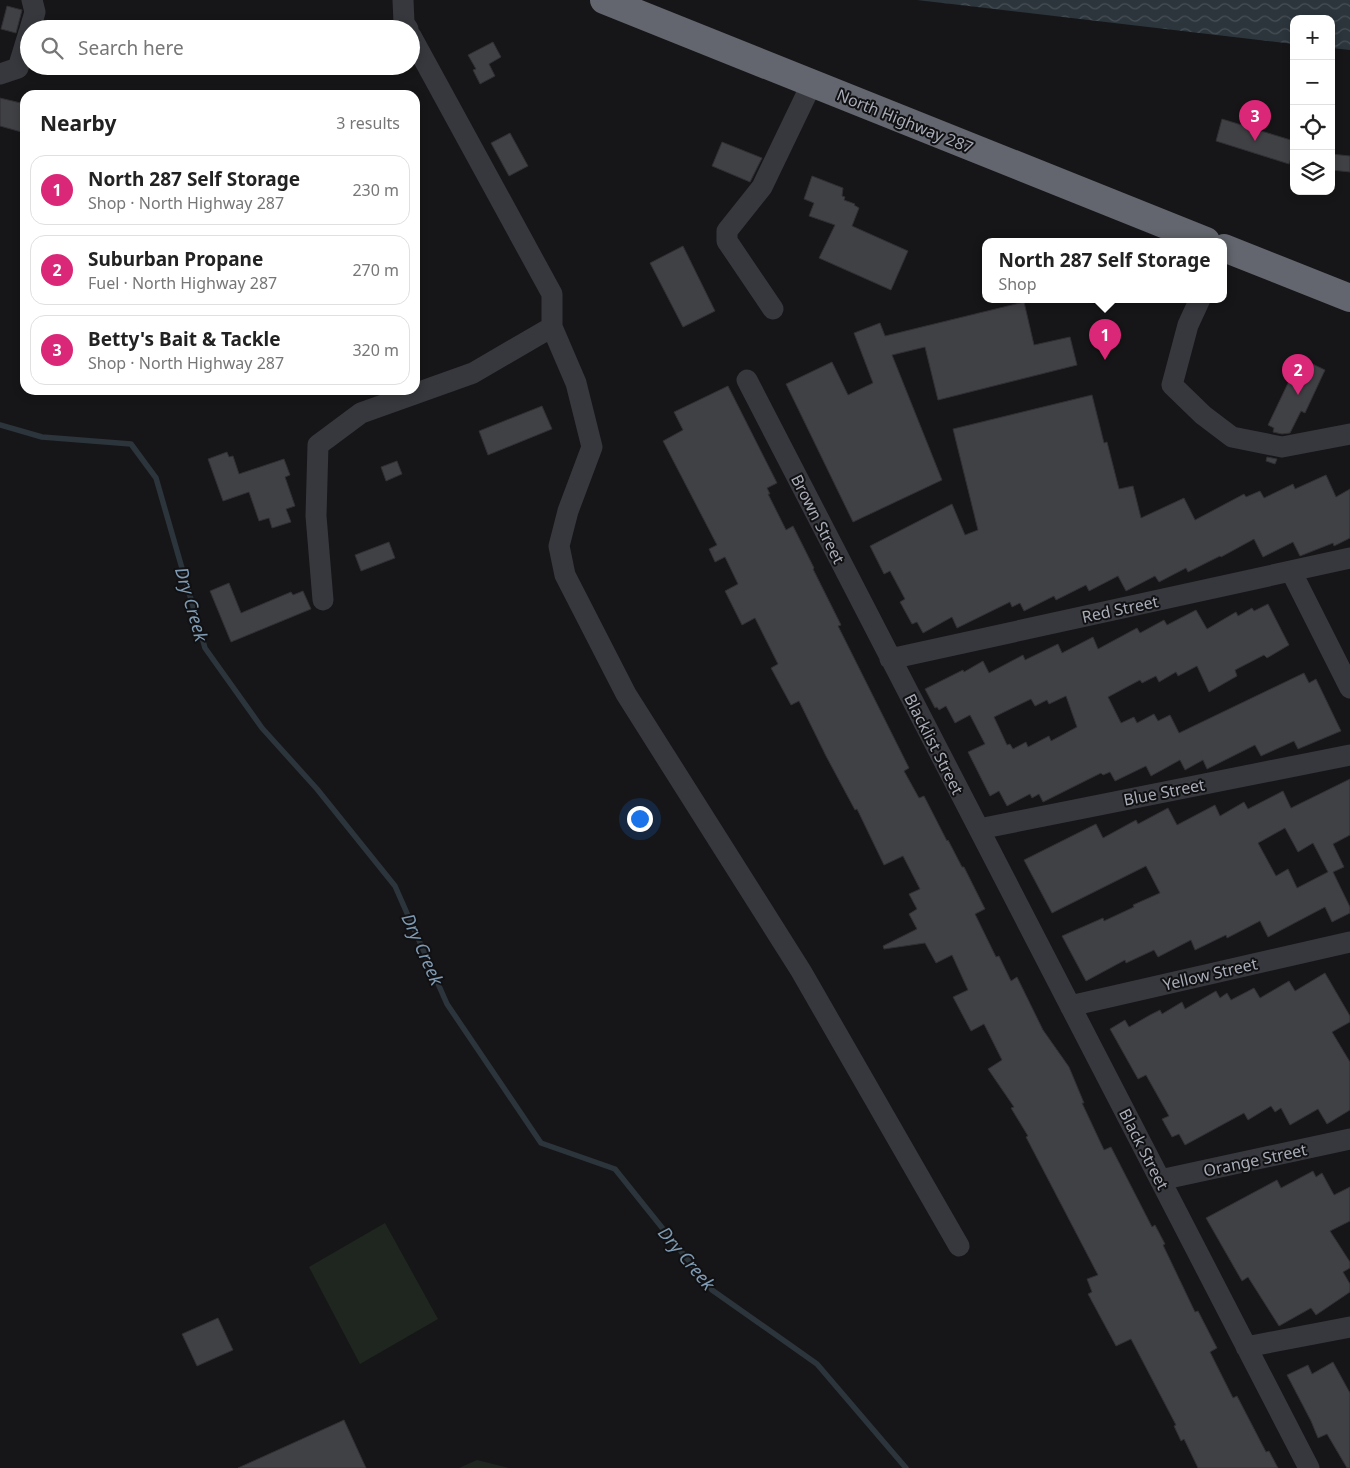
<!DOCTYPE html>
<html lang="en">
<head>
<meta charset="utf-8">
<style>
	body { margin:0; font-family:"Noto Sans",sans-serif; background:#f6f6f6; color:#222 }
	.controls { position:absolute; right:15px; top:15px; display:grid; overflow:hidden; border-radius:10px; box-shadow:0 2px 8px #0003 }
	.controls button { width:45px; height:45px; display:grid; place-items:center; padding:0; border:0; border-bottom:1px solid #e0e0e0; background:#fff; color:#222; font:25px sans-serif }
	.you { position:absolute; left:639px; top:818px; width:18px; height:18px; margin:-12px; border:4px solid #fff; border-radius:50%; background:#1a73e8; box-shadow:0 0 0 8px #1a73e833 }
	.badge { display:grid; place-items:center; width:32px; height:32px; border-radius:50%; background:#db2777; color:#fff; font-size:16px; font-weight:700 }
	.pin { position:absolute; translate:-50% -41px; filter:drop-shadow(0 1px 2px #0008) }
	.pin::after { content:''; position:absolute; top:26px; width:18px; height:15px; background:inherit; clip-path:polygon(0 0,100% 0,50% 100%) }
	.popup { position:absolute; left:982px; top:238px; width:245px; height:65px; box-sizing:border-box; display:grid; place-content:center; border-radius:10px; background:#fff; filter:drop-shadow(0 1px 4px #0005); font-size:16px; white-space:nowrap; color:#767676 }
	.popup b { font-size:19px; color:#222 }
	.popup::after { content:''; position:absolute; left:50%; top:100%; margin-left:-10px; border:10px solid transparent; border-top-color:#fff }
	.list { margin:0; padding:0; list-style:none }
	h2 { display:flex; justify-content:space-between; align-items:center; height:65px; margin:0; padding:0 20px; font-size:21px }
	h2 small { font-size:16px; font-weight:400; color:#767676 }
	.list li { display:grid; grid-template-columns:32px 1fr auto; gap:15px; align-items:center; box-sizing:border-box; height:70px; margin:0 10px 10px; padding:0 10px; border:1px solid #e0e0e0; border-radius:15px }
	.list b { display:block; font-size:19px; white-space:nowrap }
	.list p { margin:0; font-size:16px; white-space:nowrap; color:#767676 }
	.list em { font-size:16px; font-style:normal; color:#767676 }
	.icon { flex:none; width:28px; height:28px; fill:none; stroke:currentColor; stroke-width:2; stroke-linecap:round; stroke-linejoin:round }
	.map { position:relative; flex:none; width:1350px; height:1468px; overflow:hidden }
	.search { position:absolute; background:#fff; box-shadow:0 2px 8px #0003; left:20px; top:20px; width:400px; height:55px; display:flex; align-items:center; gap:12px; box-sizing:border-box; padding:0 18px; border-radius:28px; color:#767676; font-size:19px }
	.panel { position:absolute; background:#fff; box-shadow:0 2px 8px #0003; left:20px; top:90px; width:400px; height:305px; border-radius:15px }
	.map>svg:first-child { display:block }
</style>
</head>
<body>
<div class="map">
<svg width="1350" height="1468" viewBox="0 0 1350 1468">
	<defs>
		<pattern id="water-waves" width="16" height="10" patternUnits="userSpaceOnUse" patternTransform="scale(1.25)"><rect width="16" height="10" fill="#2c353c"/><path d="M0 5q4-4 8 0t8 0" fill="none" stroke="#485056"/></pattern>
	</defs>
	<rect width="100%" height="100%" fill="#161618"/>
	<path fill="#1e261f" d="M 385,1223 L 438,1319 L 360,1364 L 309,1267 Z
		M 477,1460 L 509,1468 L 459,1468 Z"/>
	<path fill="url(#water-waves)" d="M 917,0 L 1350,0 L 1350,50 L 1331,48 L 1331,19 L 1294,19 L 1294,44 Z"/>
	<g fill="none" stroke-linecap="round" stroke-linejoin="round">
		<path stroke="#2c353c" stroke-width="5.5" d="M 0,425 L 42,437 L 131,444 L 156,478 L 205,648 L 262,728 L 317,789 L 395,886 L 447,1004 L 541,1143 L 615,1169 L 712,1290 L 817,1364 L 906,1468"/>
	</g>
	<path fill="#404145" stroke="#303034" fill-rule="evenodd" d="M 7,6 L 22,10 L 16,33 L 1,29 Z
		M 493,42 L 501,57 L 489,64 L 495,76 L 480,84 L 473,70 L 476,69 L 468,55 Z
		M 0,98 L 25,104 L 25,133 L 0,126 Z
		M 1222,119 L 1294,141 L 1294,150 L 1289,164 L 1216,141 Z
		M 510,133 L 528,166 L 509,176 L 491,143 Z
		M 722,142 L 762,158 L 750,182 L 712,166 Z
		M 1331,154 L 1350,156 L 1350,172 L 1331,170 Z
		M 812,176 L 843,188 L 842,196 L 845,197 L 844,200 L 855,204 L 854,205 L 859,208 L 852,226 L 908,251 L 891,290 L 819,258 L 835,225 L 809,216 L 814,203 L 804,199 Z
		M 683,246 L 715,311 L 683,327 L 650,263 Z
		M 1024,302 L 1034,345 L 1070,337 L 1077,365 L 938,400 L 925,347 L 892,355 L 942,480 L 853,522 L 786,384 L 832,362 L 848,395 L 873,383 L 854,333 L 880,323 L 885,336 Z
		M 1300,358 L 1325,370 L 1305,413 L 1301,411 L 1290,433 L 1282,434 L 1273,432 L 1274,428 L 1268,425 Z
		M 728,386 L 777,483 L 767,488 L 770,494 L 768,494 L 786,530 L 793,526 L 814,568 L 813,569 L 841,625 L 838,626 L 909,768 L 904,771 L 919,798 L 924,796 L 947,841 L 948,840 L 962,867 L 964,867 L 985,909 L 975,914 L 996,957 L 999,956 L 1011,981 L 1017,977 L 1043,1030 L 1069,1067 L 1084,1103 L 1082,1103 L 1104,1150 L 1111,1147 L 1152,1227 L 1155,1225 L 1165,1244 L 1163,1245 L 1195,1312 L 1198,1311 L 1217,1348 L 1210,1352 L 1233,1398 L 1237,1396 L 1266,1452 L 1269,1451 L 1278,1468 L 1198,1468 L 1184,1439 L 1181,1441 L 1174,1426 L 1176,1425 L 1131,1339 L 1116,1346 L 1088,1294 L 1092,1292 L 1087,1279 L 1098,1275 L 1026,1137 L 1028,1136 L 1011,1108 L 1014,1107 L 988,1069 L 1002,1060 L 984,1024 L 971,1031 L 953,997 L 968,990 L 952,955 L 936,963 L 925,943 L 884,949 L 883,946 L 917,929 L 909,914 L 917,909 L 909,894 L 920,889 L 903,856 L 884,865 L 857,809 L 855,810 L 826,756 L 799,701 L 791,705 L 771,668 L 778,664 L 755,618 L 742,625 L 725,591 L 738,584 L 725,557 L 715,562 L 709,549 L 717,545 L 663,441 L 683,430 L 674,412 Z
		M 1092,395 L 1104,443 L 1107,442 L 1119,489 L 1133,486 L 1141,518 L 1184,498 L 1195,520 L 1244,494 L 1246,497 L 1260,491 L 1264,498 L 1293,484 L 1295,489 L 1326,475 L 1336,497 L 1350,489 L 1350,538 L 1334,546 L 1333,543 L 1300,556 L 1293,542 L 1263,557 L 1254,539 L 1221,557 L 1220,556 L 1188,572 L 1186,568 L 1159,582 L 1155,576 L 1126,591 L 1118,576 L 1089,591 L 1086,585 L 1056,600 L 1054,596 L 1024,611 L 1020,603 L 1012,607 L 1010,602 L 957,628 L 952,617 L 923,633 L 917,622 L 912,624 L 900,602 L 905,599 L 890,571 L 884,574 L 870,546 L 952,504 L 965,535 L 978,530 L 953,429 Z
		M 542,406 L 552,429 L 488,455 L 479,431 Z
		M 227,452 L 229,457 L 233,456 L 239,474 L 284,459 L 290,475 L 285,477 L 295,506 L 286,509 L 291,522 L 272,528 L 269,518 L 259,521 L 249,492 L 223,501 L 208,459 Z
		M 1267,457 L 1277,459 L 1275,464 L 1266,461 Z
		M 397,461 L 402,474 L 386,481 L 381,467 Z
		M 389,542 L 395,558 L 361,571 L 355,555 Z
		M 229,583 L 241,613 L 291,592 L 293,595 L 303,591 L 311,609 L 231,642 L 210,591 Z
		M 1268,604 L 1289,645 L 1267,658 L 1264,655 L 1235,670 L 1237,676 L 1209,692 L 1197,666 L 1178,676 L 1176,672 L 1159,682 L 1156,676 L 1142,683 L 1140,680 L 1108,697 L 1121,723 L 1134,717 L 1137,723 L 1154,714 L 1158,721 L 1170,715 L 1179,733 L 1304,673 L 1309,683 L 1316,679 L 1341,731 L 1298,749 L 1294,741 L 1261,756 L 1255,745 L 1207,769 L 1203,760 L 1185,770 L 1180,760 L 1151,776 L 1146,766 L 1115,781 L 1110,772 L 1103,775 L 1101,773 L 1043,802 L 1039,794 L 1032,798 L 1030,794 L 1007,806 L 999,791 L 990,796 L 968,752 L 985,744 L 970,715 L 955,723 L 946,706 L 939,710 L 937,707 L 935,708 L 925,689 L 963,670 L 964,672 L 983,661 L 989,673 L 1023,655 L 1025,660 L 1058,644 L 1062,653 L 1093,637 L 1098,649 L 1137,628 L 1140,633 L 1164,620 L 1167,625 L 1196,610 L 1207,629 L 1236,612 L 1238,616 L 1252,608 L 1254,611 ZM 1066,696 L 1077,727 L 1051,741 L 1049,736 L 1028,747 L 1026,742 L 1013,749 L 1010,744 L 1007,745 L 994,717 L 1031,699 L 1035,706 L 1047,700 L 1049,704 Z
		M 1350,779 L 1350,835 L 1333,844 L 1344,867 L 1333,872 L 1350,907 L 1350,913 L 1332,922 L 1325,907 L 1268,937 L 1260,921 L 1227,938 L 1226,935 L 1195,950 L 1191,940 L 1158,957 L 1154,950 L 1126,963 L 1125,960 L 1086,981 L 1062,936 L 1103,918 L 1104,921 L 1134,907 L 1133,905 L 1160,893 L 1146,866 L 1052,913 L 1024,860 L 1096,824 L 1103,838 L 1136,820 L 1138,824 L 1168,808 L 1177,825 L 1215,805 L 1220,816 L 1244,802 L 1248,809 L 1283,791 L 1291,808 ZM 1285,828 L 1298,852 L 1313,843 L 1328,872 L 1297,888 L 1288,869 L 1276,876 L 1258,843 Z
		M 1325,973 L 1350,1016 L 1350,1022 L 1332,1032 L 1350,1062 L 1350,1110 L 1327,1124 L 1318,1109 L 1290,1125 L 1281,1108 L 1275,1112 L 1271,1106 L 1248,1120 L 1244,1113 L 1185,1145 L 1179,1134 L 1172,1137 L 1162,1119 L 1169,1116 L 1146,1075 L 1138,1079 L 1110,1029 L 1125,1020 L 1129,1027 L 1150,1015 L 1160,1010 L 1162,1014 L 1182,1002 L 1185,1009 L 1216,991 L 1220,998 L 1227,993 L 1231,1000 L 1254,988 L 1260,998 L 1289,981 L 1295,991 Z
		M 1313,1171 L 1316,1177 L 1322,1173 L 1334,1195 L 1350,1187 L 1350,1221 L 1330,1231 L 1350,1262 L 1350,1268 L 1343,1272 L 1350,1284 L 1350,1292 L 1316,1315 L 1311,1308 L 1279,1326 L 1248,1277 L 1242,1281 L 1206,1218 L 1277,1180 L 1281,1188 Z
		M 218,1318 L 233,1350 L 197,1366 L 182,1334 Z
		M 1333,1362 L 1350,1393 L 1350,1468 L 1347,1468 L 1327,1434 L 1318,1438 L 1311,1421 L 1287,1375 L 1308,1365 L 1312,1374 Z
		M 344,1420 L 366,1468 L 238,1468 Z"/>
	<g fill="none" stroke-linecap="round" stroke-linejoin="round">
		<path stroke="#37383d" stroke-width="21" d="M 403,0 L 404,23 L 408,29
			M 30,29 L 35,12 L 32,0
			M 0,74 L 18,68 L 29,32
			M 1200,299 L 1188,325 L 1172,385 L 1203,415 L 1232,437 L 1282,447 L 1350,434
			M 773,309 L 727,241 L 727,231 L 762,187 L 812,83
			M 552,327 L 576,383 L 592,447 L 568,511 L 559,546 L 565,575 L 626,694 L 801,971 L 959,1246
			M 747,380 L 1309,1468
			M 1291,571 L 1350,688
			M 323,600 L 316,516 L 318,445 L 361,413 L 473,373 L 552,327 L 552,294 L 411,36
			M 890,659 L 1350,558
			M 979,829 L 1350,755
			M 1070,1006 L 1350,942
			M 1160,1180 L 1350,1139
			M 1246,1347 L 1350,1327"/>
		<path stroke="#63666e" stroke-width="28" d="M 604,0 L 1206,241
			M 1224,248 L 1350,298"/>
	</g>
	<g text-anchor="middle" dominant-baseline="central" stroke-width="4" stroke-linejoin="round" paint-order="stroke">
		<g font-size="16" fill="#a8adb8" stroke="#111113">
			<text transform="translate(905 121) rotate(22)">North Highway 287</text>
			<text transform="translate(818 519) rotate(63)">Brown Street</text>
			<text transform="translate(1120 609) rotate(-12)">Red Street</text>
			<text transform="translate(934 744) rotate(63)">Blacklist Street</text>
			<text transform="translate(1164 792) rotate(-11)">Blue Street</text>
			<text transform="translate(1210 974) rotate(-13)">Yellow Street</text>
			<text transform="translate(1144 1149) rotate(63)">Black Street</text>
			<text transform="translate(1255 1160) rotate(-12)">Orange Street</text>
		</g>
		<g font-size="18" font-style="italic" fill="#7f9bb3" stroke="#111113">
			<text transform="translate(192 604) rotate(74)">Dry Creek</text>
			<text transform="translate(423 949) rotate(66)">Dry Creek</text>
			<text transform="translate(687 1258) rotate(50)">Dry Creek</text>
		</g>
	</g>
</svg>
<div class="controls">
<button>+</button>
<button>−</button>
<button><svg class="icon" aria-label="locate" viewBox="0 0 24 24"><circle cx="12" cy="12" r="6"/><path d="M12 2v4M12 18v4M2 12h4M18 12h4"/></svg></button>
<button><svg class="icon" aria-label="layers" viewBox="0 0 24 24"><path d="M12 4l9 5-9 5-9-5zM3 14l9 5 9-5"/></svg></button>
</div>
<div class="you"></div>
<div class="pin badge" style="left:1105px;top:360px">1</div>
<div class="popup"><b>North 287 Self Storage</b>Shop</div>
<div class="pin badge" style="left:1298px;top:395px">2</div>
<div class="pin badge" style="left:1255px;top:141px">3</div>
<div class="search"><svg class="icon" aria-label="search" viewBox="0 0 24 24"><circle cx="10" cy="10" r="6"/><path d="M15 15l6 6"/></svg>Search here</div>
<section class="panel">
<h2>Nearby<small>3 results</small></h2>
<ul class="list">
<li><span class="badge">1</span><div><b>North 287 Self Storage</b><p>Shop · North Highway 287</p></div><em>230 m</em></li>
<li><span class="badge">2</span><div><b>Suburban Propane</b><p>Fuel · North Highway 287</p></div><em>270 m</em></li>
<li><span class="badge">3</span><div><b>Betty's Bait &amp; Tackle</b><p>Shop · North Highway 287</p></div><em>320 m</em></li>
</ul>
</section>
</div>
</body>
</html>
